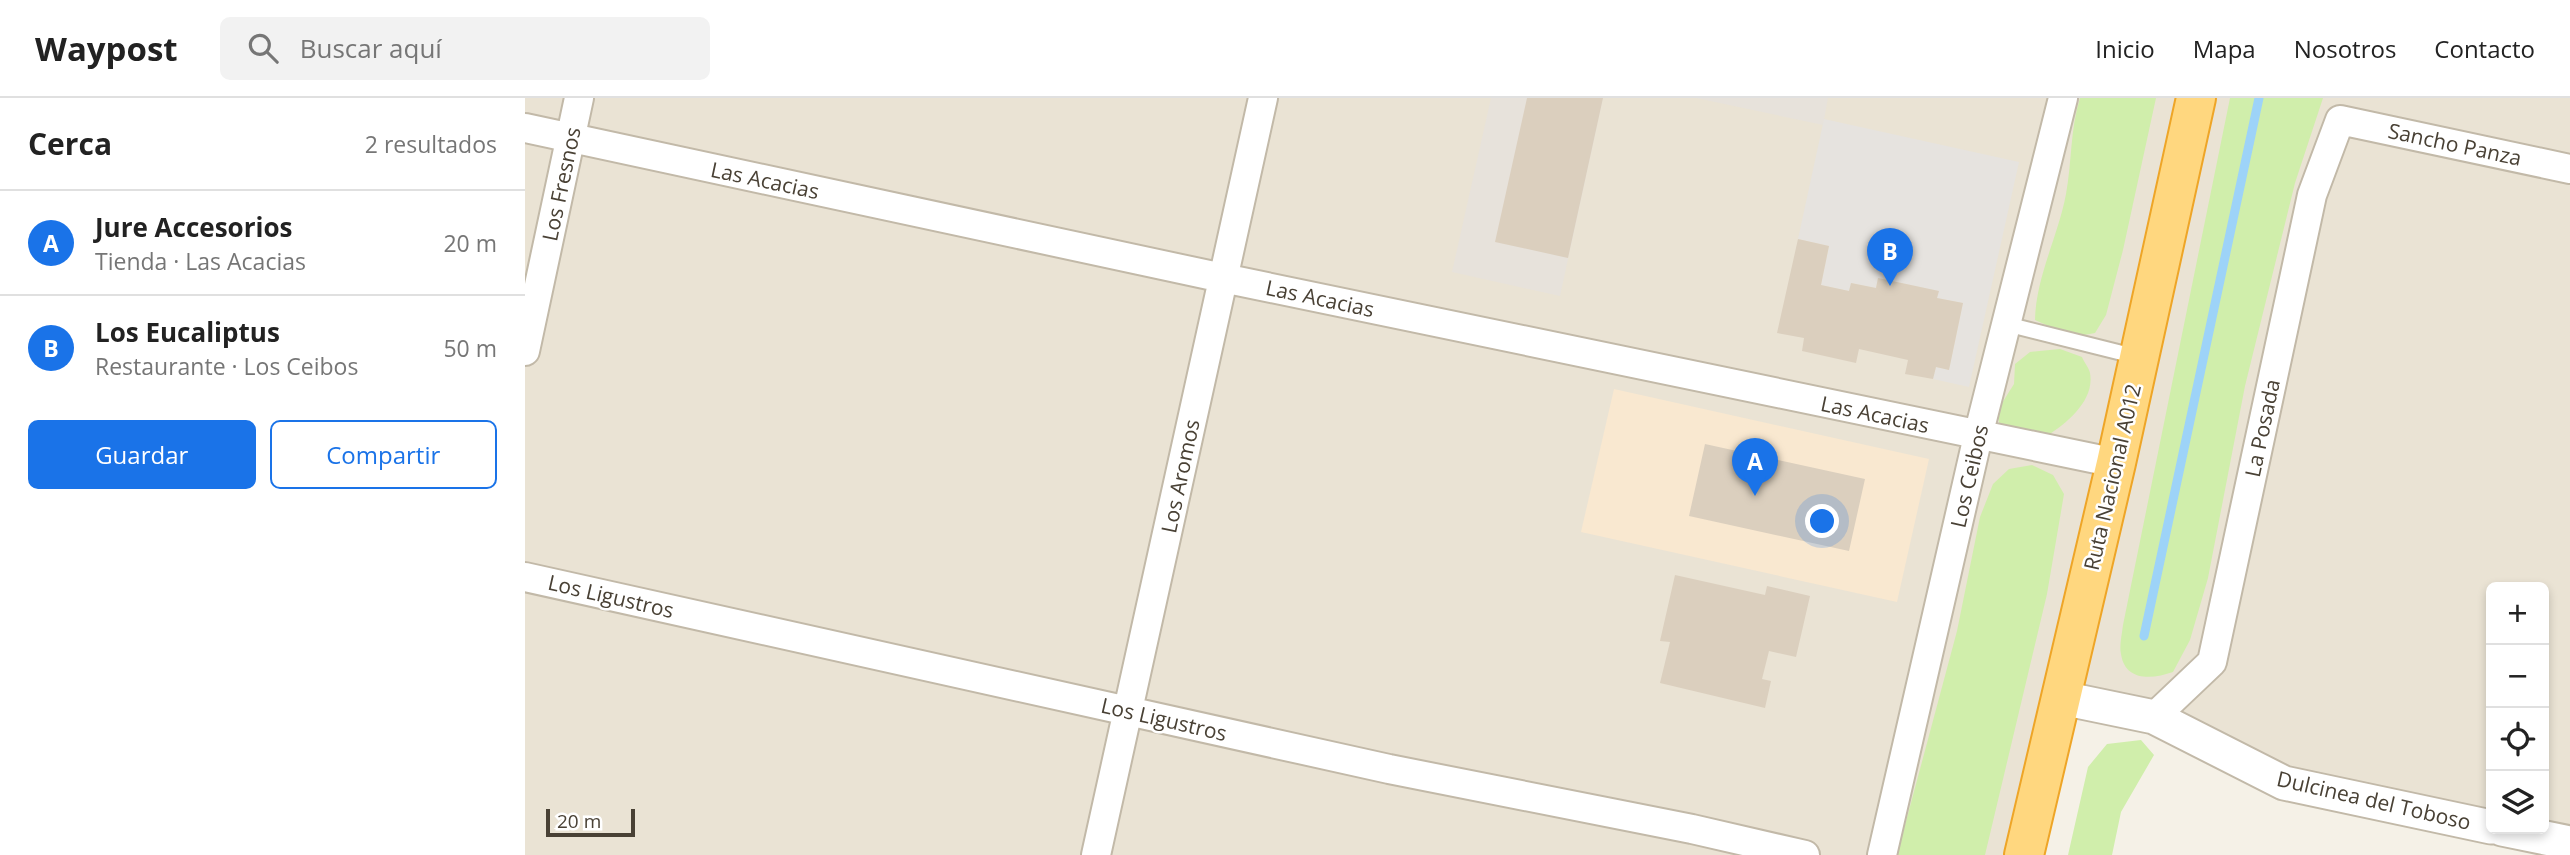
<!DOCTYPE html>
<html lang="es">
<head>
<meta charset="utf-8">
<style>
	body { margin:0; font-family:"Open Sans",sans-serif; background:#f2f2f2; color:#222 }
	.controls { position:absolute; right:21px; bottom:21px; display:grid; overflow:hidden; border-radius:10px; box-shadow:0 4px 10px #0003 }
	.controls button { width:63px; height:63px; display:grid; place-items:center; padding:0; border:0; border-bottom:2px solid #e0e0e0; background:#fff; color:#222; font:35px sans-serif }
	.scale { position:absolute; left:21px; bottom:18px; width:89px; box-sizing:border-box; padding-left:7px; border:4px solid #494135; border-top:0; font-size:19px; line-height:24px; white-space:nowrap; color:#494135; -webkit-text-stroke:5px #fff; paint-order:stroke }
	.you { position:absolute; left:1298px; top:424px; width:24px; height:24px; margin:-18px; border:5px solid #fff; border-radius:50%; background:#1a73e8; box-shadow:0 0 0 10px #1a73e833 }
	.badge { display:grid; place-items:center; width:46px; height:46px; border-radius:50%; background:#1a73e8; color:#fff; font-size:23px; font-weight:700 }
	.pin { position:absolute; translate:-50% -58px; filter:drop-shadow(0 2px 4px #0008) }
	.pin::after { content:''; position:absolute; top:37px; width:24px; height:21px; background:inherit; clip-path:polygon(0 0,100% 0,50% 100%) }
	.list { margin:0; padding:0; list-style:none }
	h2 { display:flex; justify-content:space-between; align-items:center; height:91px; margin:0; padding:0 28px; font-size:30px }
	h2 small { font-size:23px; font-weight:400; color:#767676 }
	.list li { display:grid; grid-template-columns:46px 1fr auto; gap:21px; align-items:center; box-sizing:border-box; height:105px; padding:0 28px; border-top:2px solid #e0e0e0 }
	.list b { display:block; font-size:26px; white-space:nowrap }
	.list p { margin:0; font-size:23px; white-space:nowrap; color:#767676 }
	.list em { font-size:23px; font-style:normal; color:#767676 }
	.actions { display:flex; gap:14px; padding:21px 28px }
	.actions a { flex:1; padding:16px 0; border:2px solid #1a73e8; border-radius:10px; text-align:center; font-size:24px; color:#1a73e8 }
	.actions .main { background:#1a73e8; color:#fff }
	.icon { flex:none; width:38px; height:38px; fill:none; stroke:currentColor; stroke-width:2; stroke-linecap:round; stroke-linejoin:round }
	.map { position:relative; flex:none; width:2045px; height:757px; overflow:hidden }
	header { display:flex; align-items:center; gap:42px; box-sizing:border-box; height:98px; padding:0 35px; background:#fff; border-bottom:2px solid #e0e0e0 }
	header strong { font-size:33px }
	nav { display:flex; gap:38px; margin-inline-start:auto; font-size:24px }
	.search { width:490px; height:63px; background:#f2f2f2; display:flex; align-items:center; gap:18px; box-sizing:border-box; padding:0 24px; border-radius:10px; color:#767676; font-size:26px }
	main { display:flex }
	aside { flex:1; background:#fff }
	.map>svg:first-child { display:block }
</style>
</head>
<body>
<header>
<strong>Waypost</strong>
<div class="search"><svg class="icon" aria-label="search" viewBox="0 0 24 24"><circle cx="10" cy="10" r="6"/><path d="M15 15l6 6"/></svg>Buscar aquí</div>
<nav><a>Inicio</a><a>Mapa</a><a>Nosotros</a><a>Contacto</a></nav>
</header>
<main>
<aside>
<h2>Cerca<small>2 resultados</small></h2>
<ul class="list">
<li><span class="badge">A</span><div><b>Jure Accesorios</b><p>Tienda · Las Acacias</p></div><em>20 m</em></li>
<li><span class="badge">B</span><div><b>Los Eucaliptus</b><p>Restaurante · Los Ceibos</p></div><em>50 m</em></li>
</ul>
<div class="actions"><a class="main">Guardar</a><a>Compartir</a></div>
</aside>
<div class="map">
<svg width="2045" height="757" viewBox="0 0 2045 757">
	<rect width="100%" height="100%" fill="#f5f1e7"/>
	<path fill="#eae3d4" d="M 0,0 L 2045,0 L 2045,745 L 2019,731 L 2019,489 L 1966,489 L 1966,729 L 1759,685 L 1538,600 L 1499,757 L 0,757 Z"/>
	<path fill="#f9e8d0" d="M 1089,291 L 1404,361 L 1372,504 L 1056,434 Z"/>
	<path fill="#e7e2db" d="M 966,0 L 1078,0 L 1035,198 L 927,174 Z
		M 1171,0 L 1303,0 L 1298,27 Z"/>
	<path fill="#d0eeab" d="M 1555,0 L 1631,0 L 1598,152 L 1581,217 L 1570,235 L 1548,239 L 1510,222 C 1511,178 1533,139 1541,96 C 1547,64 1545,32 1555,0 Z
		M 1705,0 L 1798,0 L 1770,85 L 1720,288 L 1683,480 L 1665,542 L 1648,574 C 1628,581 1600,584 1596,556 C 1594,548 1597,536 1598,527 Z
		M 1535,251 L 1557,259 C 1559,264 1564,270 1565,275 C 1570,302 1542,325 1523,337 L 1475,330 L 1472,313 L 1489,286 L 1490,266 L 1505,254 Z
		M 1507,367 L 1528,377 L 1539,396 L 1522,496 L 1460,757 L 1372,757 L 1432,533 L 1455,419 L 1468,386 L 1484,371 Z
		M 1616,642 L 1629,657 L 1596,714 L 1587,757 L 1543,757 L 1563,669 L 1582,646 Z"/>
	<path fill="#e6e3df" d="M 1299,21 L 1494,64 L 1444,289 L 1408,281 L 1411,269 L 1424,272 L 1438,205 L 1412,200 L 1413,193 L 1353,180 L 1351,190 L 1327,185 L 1324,193 L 1296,187 L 1304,148 L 1273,141 Z"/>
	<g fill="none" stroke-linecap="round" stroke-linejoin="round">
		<path stroke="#9dd3f8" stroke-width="9" d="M 1619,538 L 1734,0"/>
	</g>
	<path fill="#dbcfbe" d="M 1002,0 L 1078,0 L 1043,160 L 970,144 Z
		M 1273,141 L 1304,148 L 1296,187 L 1324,193 L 1326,185 L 1351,190 L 1353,180 L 1414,193 L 1412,200 L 1438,205 L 1424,272 L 1411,269 L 1408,281 L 1380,276 L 1383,262 L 1334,251 L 1331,265 L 1277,253 L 1279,240 L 1252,235 Z
		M 1180,346 L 1340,381 L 1324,453 L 1164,418 Z
		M 1150,477 L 1240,497 L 1242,488 L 1285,498 L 1271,559 L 1244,553 L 1237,581 L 1246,583 L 1240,610 L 1135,585 L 1145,544 L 1135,543 Z"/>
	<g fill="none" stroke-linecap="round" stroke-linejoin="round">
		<defs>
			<path id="service" d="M 1481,226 L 1613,259"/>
			<path id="minor" d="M 0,30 L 698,180 L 1591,365
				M 0,253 L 54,0
				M 0,479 L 864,671 L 1167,731 L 1280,757
				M 1629,619 L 1687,564 L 1787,97 L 1815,22 L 2045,71
				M 571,757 L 738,0
				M 1357,757 L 1453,338 L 1538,0"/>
			<path id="tertiary" d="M 1537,600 L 1629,619 L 1759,685 L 1966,729
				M 1977,731 L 2045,745"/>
			<path id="trunk" d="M 1499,757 L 1591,365 L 1671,0"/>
		</defs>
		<use href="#service" stroke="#c2b9a8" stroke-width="18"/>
		<use href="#minor" stroke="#c2b9a8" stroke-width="32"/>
		<use href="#tertiary" stroke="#c2b9a8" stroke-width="37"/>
		<use href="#trunk" stroke="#eea527" stroke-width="42"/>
		<use href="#service" stroke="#fff" stroke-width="14"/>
		<use href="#minor" stroke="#fff" stroke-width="28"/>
		<use href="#tertiary" stroke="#fff" stroke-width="33"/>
		<use href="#trunk" stroke="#ffd77f" stroke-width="38"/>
	</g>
	<g text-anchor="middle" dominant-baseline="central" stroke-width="5" stroke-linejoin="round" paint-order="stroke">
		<g font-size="21" fill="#494135" stroke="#fff">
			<text transform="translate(1930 46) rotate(12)">Sancho Panza</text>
			<text transform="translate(240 82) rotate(12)">Las Acacias</text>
			<text transform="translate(36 86) rotate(-78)">Los Fresnos</text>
			<text transform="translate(795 200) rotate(12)">Las Acacias</text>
			<text transform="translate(1350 316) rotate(12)">Las Acacias</text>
			<text transform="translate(1737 330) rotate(-78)">La Posada</text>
			<text transform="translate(655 378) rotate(-78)">Los Aromos</text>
			<text transform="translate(1444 378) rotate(-77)">Los Ceibos</text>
			<text transform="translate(1587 379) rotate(-77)">Ruta Nacional A012</text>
			<text transform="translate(86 498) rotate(13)">Los Ligustros</text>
			<text transform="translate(639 621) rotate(13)">Los Ligustros</text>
			<text transform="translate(1849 702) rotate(13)">Dulcinea del Toboso</text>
		</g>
	</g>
</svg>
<div class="controls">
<button>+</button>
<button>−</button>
<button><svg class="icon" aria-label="locate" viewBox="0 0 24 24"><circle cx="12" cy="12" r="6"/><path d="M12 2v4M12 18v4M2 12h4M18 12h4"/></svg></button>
<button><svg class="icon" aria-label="layers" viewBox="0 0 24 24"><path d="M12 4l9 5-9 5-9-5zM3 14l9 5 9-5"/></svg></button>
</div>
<div class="scale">20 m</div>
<div class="you"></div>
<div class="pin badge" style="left:1230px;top:398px">A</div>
<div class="pin badge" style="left:1365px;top:188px">B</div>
</div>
</main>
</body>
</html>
